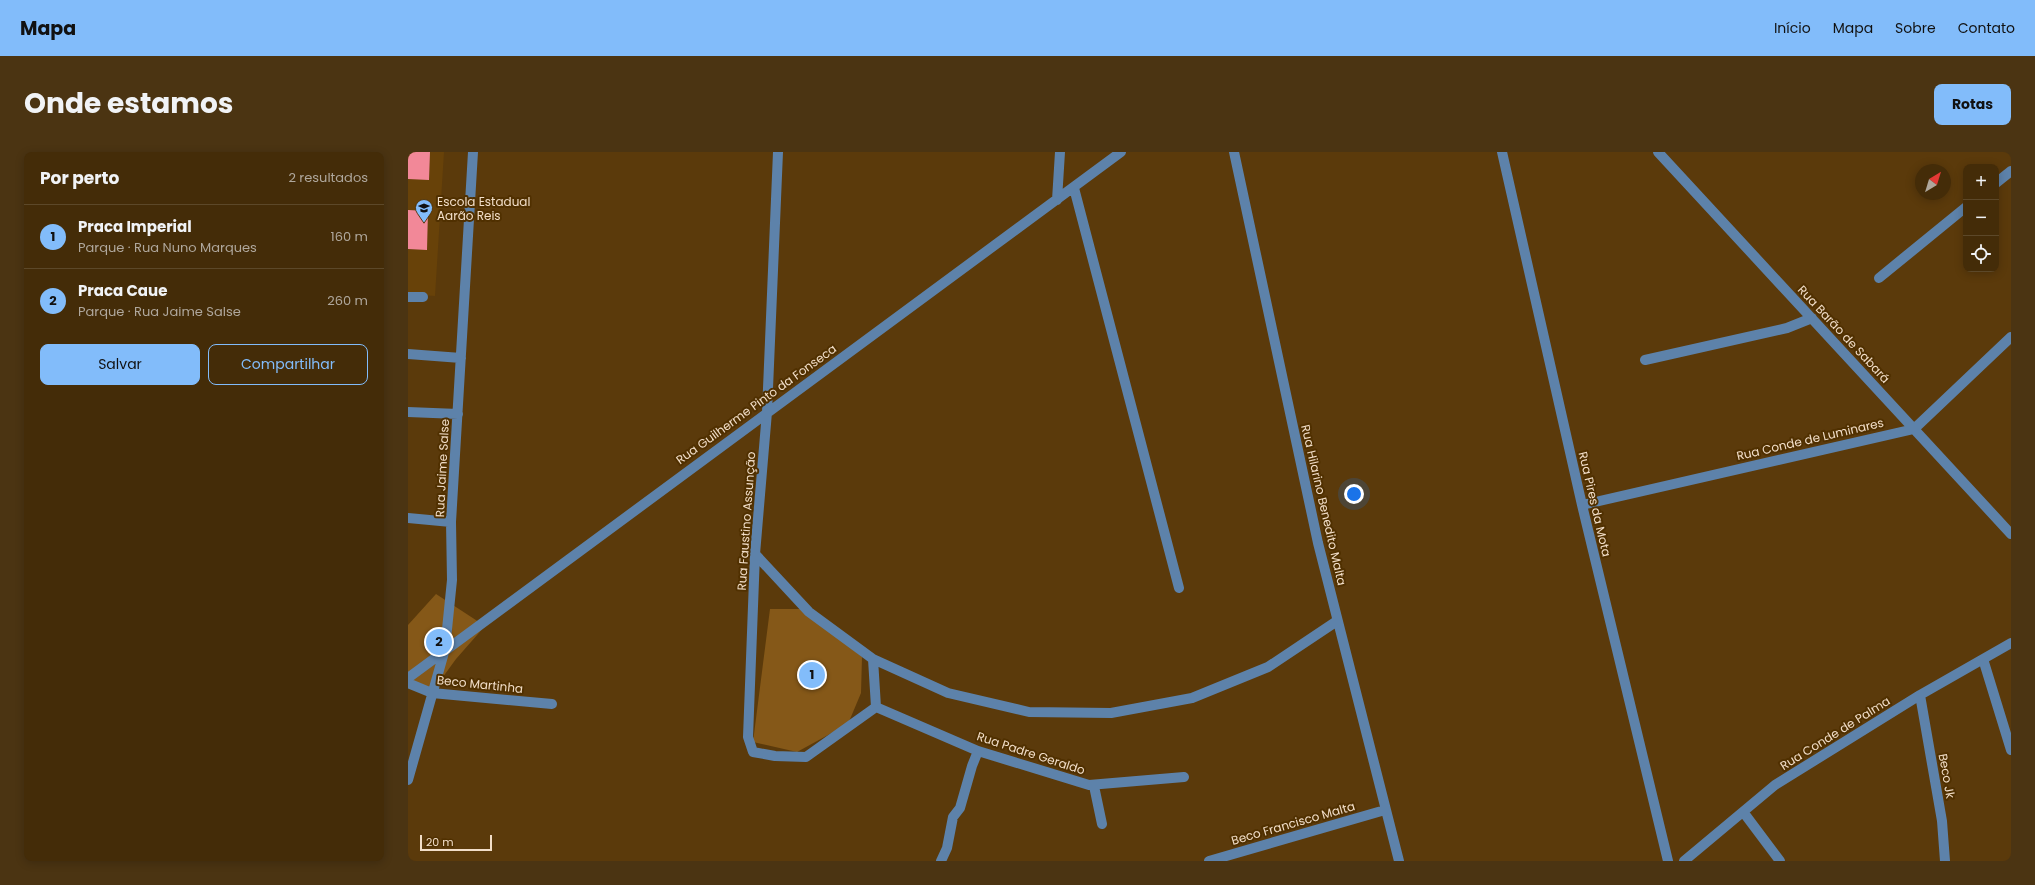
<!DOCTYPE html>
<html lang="pt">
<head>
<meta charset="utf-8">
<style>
	body { margin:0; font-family:Poppins,sans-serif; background:#4b3412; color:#f1f3f6 }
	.controls { position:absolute; right:12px; top:12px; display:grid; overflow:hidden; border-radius:8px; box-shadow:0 2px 10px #0003 }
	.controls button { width:36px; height:36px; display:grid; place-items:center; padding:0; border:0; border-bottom:1px solid #5c4829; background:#442c08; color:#f1f3f6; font:20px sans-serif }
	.compass { position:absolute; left:1507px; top:12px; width:36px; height:36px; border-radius:50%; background:#442c08; box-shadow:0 2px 10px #0003; rotate:38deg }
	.scale { position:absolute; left:12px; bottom:10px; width:72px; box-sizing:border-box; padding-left:4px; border:2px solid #f2dec8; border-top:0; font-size:11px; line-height:14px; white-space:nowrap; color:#f2dec8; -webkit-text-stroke:3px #503000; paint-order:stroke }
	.you { position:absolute; left:946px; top:342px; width:14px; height:14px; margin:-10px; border:3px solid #fff; border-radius:50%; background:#1a73e8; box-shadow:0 0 0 6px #1a73e833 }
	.badge { display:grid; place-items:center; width:26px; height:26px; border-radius:50%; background:#82bcfa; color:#111; font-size:13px; font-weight:700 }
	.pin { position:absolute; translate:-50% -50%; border:2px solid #fff; box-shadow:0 1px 4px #0006 }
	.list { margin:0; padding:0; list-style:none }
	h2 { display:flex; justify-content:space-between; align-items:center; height:52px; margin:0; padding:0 16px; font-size:17px }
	h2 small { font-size:13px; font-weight:400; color:#afa79c }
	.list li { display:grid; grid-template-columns:26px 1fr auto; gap:12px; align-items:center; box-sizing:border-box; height:64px; padding:0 16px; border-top:1px solid #5c4829 }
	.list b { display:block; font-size:15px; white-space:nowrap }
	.list p { margin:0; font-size:13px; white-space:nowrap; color:#afa79c }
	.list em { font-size:13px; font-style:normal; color:#afa79c }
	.actions { display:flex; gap:8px; padding:12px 16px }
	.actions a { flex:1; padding:9px 0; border:1px solid #82bcfa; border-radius:8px; text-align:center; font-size:14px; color:#82bcfa }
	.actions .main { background:#82bcfa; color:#111 }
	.icon { flex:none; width:22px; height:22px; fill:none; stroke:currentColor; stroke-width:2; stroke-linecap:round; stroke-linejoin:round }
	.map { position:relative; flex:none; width:1603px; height:709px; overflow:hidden; border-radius:8px }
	header { display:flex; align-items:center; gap:24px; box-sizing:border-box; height:56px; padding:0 20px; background:#82bcfa; color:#111 }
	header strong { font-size:19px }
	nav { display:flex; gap:22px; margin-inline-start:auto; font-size:14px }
	.intro { display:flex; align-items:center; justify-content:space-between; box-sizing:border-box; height:96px; padding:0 24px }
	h1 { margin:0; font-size:28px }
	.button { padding:10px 18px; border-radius:8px; background:#82bcfa; color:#111; font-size:14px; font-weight:700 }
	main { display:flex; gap:24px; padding:0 24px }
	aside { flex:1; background:#442c08; border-radius:8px; box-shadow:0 2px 10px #0003 }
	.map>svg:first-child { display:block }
</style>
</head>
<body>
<header>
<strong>Mapa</strong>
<nav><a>Início</a><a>Mapa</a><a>Sobre</a><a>Contato</a></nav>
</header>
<div class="intro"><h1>Onde estamos</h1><a class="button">Rotas</a></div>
<main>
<aside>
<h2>Por perto<small>2 resultados</small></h2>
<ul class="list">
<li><span class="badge">1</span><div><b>Praca Imperial</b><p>Parque · Rua Nuno Marques</p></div><em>160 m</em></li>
<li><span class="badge">2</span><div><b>Praca Caue</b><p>Parque · Rua Jaime Salse</p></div><em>260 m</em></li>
</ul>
<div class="actions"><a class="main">Salvar</a><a>Compartilhar</a></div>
</aside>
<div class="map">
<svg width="1603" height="709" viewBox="0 0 1603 709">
	<rect width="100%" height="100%" fill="#5b3a0b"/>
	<path fill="#684209" d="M 0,0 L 36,0 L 27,144 L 0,142 Z"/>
	<path fill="#855818" d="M 28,442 L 77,474 L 48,507 L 24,540 L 0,531 L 0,473 Z
		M 362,457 L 397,457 L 454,505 L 453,541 L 440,572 L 389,600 L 345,590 Z"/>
	<path fill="#f28898" d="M 0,0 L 22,0 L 21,28 L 0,27 Z
		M 0,58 L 20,59 L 19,98 L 0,97 Z"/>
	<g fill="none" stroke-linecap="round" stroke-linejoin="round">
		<path stroke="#5d82aa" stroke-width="10" d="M 370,0 L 359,260 L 347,402 L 340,585 L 345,600 L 367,604 L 398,605 L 468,555
			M 826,0 L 910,391 L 991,709
			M 1094,0 L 1174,353 L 1260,709
			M 1250,0 L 1603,382
			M 1588,31 L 1603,19
			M 666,36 L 771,436
			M 649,48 L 652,0
			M 1471,126 L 1558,55
			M 0,145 L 15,145
			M 0,202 L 53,206
			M 1237,208 L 1379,176 L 1404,166
			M 0,260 L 50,262
			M 1174,353 L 1506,277 L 1603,185
			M 0,366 L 43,370
			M 347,402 L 401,460 L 465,507 L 540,541 L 621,560 L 703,561 L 784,546 L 860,515 L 929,469
			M 465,507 L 468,555
			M 1575,507 L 1603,598
			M 0,526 L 713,0
			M 0,531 L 24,541 L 144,552
			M 1512,543 L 1534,669 L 1537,709
			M 468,555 L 570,599 L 681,633 L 776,625
			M 0,628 L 37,497 L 44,428 L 43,370 L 65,0
			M 686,634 L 694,672
			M 1336,661 L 1372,709
			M 533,709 L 539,696 L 545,665 L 552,656 L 564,614 L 570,599
			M 801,709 L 977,658
			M 1276,709 L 1367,633 L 1512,543 L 1603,491"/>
	</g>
	<defs>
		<symbol id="school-pin" viewBox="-11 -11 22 30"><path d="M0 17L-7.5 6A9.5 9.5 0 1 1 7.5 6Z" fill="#82bcfa" stroke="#503000"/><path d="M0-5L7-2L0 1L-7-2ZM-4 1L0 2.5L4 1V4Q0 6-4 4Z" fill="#111"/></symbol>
	</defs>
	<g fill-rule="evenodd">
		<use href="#school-pin" x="6" y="46" width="20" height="27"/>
	</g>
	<g text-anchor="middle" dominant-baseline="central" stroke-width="4" stroke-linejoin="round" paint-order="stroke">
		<g font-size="12" fill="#f2dec8" stroke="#503000" text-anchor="start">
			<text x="29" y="49">Escola Estadual<tspan x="29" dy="14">Aarão Reis</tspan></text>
		</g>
		<g font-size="12" fill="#f2dec8" stroke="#503000">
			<text transform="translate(1436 182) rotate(47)">Rua Barão de Sabará</text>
			<text transform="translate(348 252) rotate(-36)">Rua Guilherme Pinto da Fonseca</text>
			<text transform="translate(1402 287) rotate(-13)">Rua Conde de Luminares</text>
			<text transform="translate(34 316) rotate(-87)">Rua Jaime Salse</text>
			<text transform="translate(1187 352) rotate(77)">Rua Pires da Mota</text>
			<text transform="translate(916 353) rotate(77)">Rua Hilarino Benedito Malta</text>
			<text transform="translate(338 369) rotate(-86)">Rua Faustino Assunção</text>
			<text transform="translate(72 532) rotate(6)">Beco Martinha</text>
			<text transform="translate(1427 581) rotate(-32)">Rua Conde de Palma</text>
			<text transform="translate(623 601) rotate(18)">Rua Padre Geraldo</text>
			<text transform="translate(1539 624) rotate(80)">Beco Jk</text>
			<text transform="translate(885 671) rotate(-16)">Beco Francisco Malta</text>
		</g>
	</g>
</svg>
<div class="controls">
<button>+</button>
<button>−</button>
<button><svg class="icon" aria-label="locate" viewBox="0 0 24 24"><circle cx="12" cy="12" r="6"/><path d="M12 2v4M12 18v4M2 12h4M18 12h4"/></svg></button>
</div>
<svg class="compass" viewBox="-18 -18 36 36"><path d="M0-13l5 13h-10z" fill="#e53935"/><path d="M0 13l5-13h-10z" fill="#afa79c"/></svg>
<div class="scale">20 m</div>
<div class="you"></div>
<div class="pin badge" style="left:404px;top:523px">1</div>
<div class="pin badge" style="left:31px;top:490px">2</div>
</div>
</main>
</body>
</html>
